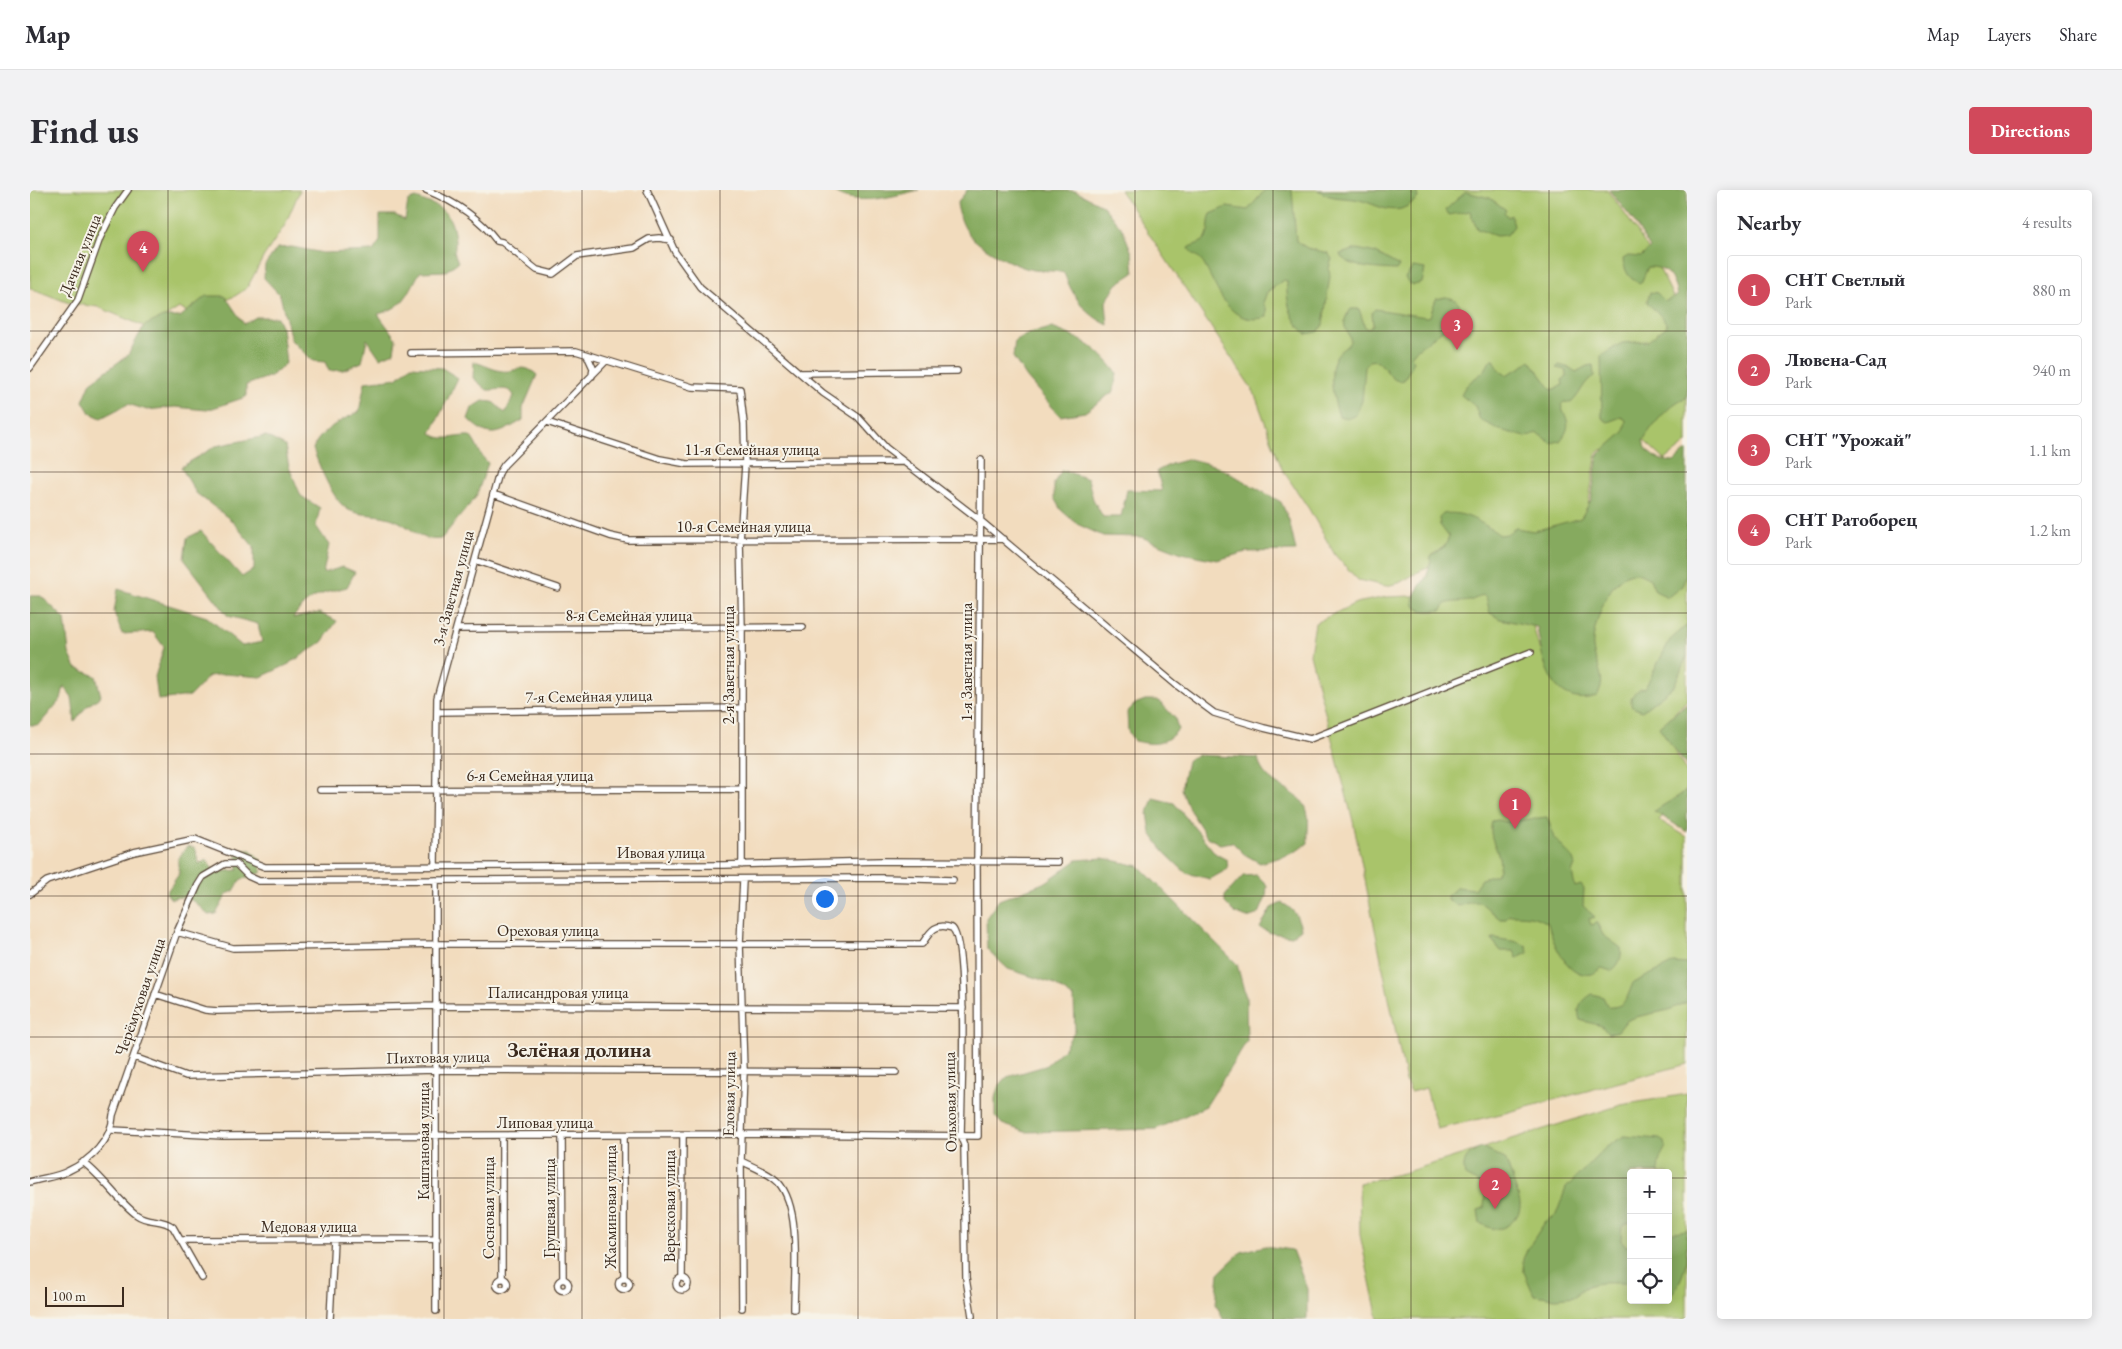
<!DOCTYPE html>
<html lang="en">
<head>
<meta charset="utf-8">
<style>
	body { margin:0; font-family:"EB Garamond",serif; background:#f2f2f3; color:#2b2b33 }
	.controls { position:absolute; right:15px; bottom:15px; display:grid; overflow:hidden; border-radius:5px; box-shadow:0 2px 12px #0003 }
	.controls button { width:45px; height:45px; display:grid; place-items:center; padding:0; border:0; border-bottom:1px solid #e1e1e2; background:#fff; color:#2b2b33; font:25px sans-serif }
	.scale { position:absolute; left:15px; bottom:12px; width:79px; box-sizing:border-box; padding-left:5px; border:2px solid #3b2a1e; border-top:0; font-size:14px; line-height:18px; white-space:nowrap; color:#3b2a1e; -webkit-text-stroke:4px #f7f3e8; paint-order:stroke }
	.you { position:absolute; left:794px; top:708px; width:18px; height:18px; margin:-12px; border:4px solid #fff; border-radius:50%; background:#1a73e8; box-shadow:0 0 0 8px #1a73e833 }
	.badge { display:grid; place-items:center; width:32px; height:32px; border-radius:50%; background:#d1495b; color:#fff; font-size:16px; font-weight:700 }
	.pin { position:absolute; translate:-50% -41px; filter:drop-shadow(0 1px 2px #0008) }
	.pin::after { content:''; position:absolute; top:26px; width:18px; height:15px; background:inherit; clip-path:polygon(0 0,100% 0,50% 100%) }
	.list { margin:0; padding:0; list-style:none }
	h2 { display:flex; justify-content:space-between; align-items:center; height:65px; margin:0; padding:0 20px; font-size:21px }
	h2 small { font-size:16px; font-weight:400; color:#7c7c81 }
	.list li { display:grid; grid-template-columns:32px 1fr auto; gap:15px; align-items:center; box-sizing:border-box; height:70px; margin:0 10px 10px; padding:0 10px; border:1px solid #e1e1e2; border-radius:5px }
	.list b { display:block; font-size:19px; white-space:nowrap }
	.list p { margin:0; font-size:16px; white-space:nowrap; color:#7c7c81 }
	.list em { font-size:16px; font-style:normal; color:#7c7c81 }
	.icon { flex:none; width:28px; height:28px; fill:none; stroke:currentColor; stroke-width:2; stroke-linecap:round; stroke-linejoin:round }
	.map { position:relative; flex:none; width:1657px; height:1129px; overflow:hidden; border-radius:5px }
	header { display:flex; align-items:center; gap:30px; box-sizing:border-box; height:70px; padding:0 25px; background:#fff; border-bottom:1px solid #e1e1e2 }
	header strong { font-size:24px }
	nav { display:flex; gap:28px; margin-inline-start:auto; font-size:18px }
	.intro { display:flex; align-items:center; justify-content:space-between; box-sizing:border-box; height:120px; padding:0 30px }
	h1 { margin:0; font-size:35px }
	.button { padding:12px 22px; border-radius:5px; background:#d1495b; color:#fff; font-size:18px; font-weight:700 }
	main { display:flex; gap:30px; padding:0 30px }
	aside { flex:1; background:#fff; border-radius:5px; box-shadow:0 2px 12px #0003 }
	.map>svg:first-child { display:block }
</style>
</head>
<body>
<header>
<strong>Map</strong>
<nav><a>Map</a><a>Layers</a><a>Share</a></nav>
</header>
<div class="intro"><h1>Find us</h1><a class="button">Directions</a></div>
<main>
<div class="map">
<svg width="1657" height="1129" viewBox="0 0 1657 1129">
	<rect width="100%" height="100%" fill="#f7f3e8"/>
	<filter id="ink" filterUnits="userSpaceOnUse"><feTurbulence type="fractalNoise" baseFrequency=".02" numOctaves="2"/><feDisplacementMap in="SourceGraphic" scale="10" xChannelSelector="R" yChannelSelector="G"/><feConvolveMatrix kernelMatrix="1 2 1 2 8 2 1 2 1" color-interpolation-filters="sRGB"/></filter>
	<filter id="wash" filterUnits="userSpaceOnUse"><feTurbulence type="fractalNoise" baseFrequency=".0096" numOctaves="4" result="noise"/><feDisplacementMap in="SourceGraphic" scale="20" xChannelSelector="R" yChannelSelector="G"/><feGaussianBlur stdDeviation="1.12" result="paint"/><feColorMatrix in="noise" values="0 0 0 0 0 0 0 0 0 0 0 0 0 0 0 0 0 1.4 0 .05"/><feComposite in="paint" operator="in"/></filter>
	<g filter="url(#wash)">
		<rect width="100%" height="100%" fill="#f2dcbe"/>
		<path fill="#a9c46b" stroke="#727744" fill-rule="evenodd" d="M 0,0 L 270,0 L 255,35 L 234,66 L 217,98 L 205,106 L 161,124 L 149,118 L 118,138 L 68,117 L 39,113 L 0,98 Z
			M 1090,0 L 1577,0 C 1605,36 1629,73 1647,116 L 1657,118 L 1657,253 L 1635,270 L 1608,245 L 1567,262 L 1557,322 L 1542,338 L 1408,371 L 1369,393 L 1356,396 L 1328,390 L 1305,365 L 1279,319 L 1252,279 L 1224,202 Z
			M 1657,335 L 1657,510 L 1631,537 L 1657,583 L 1657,599 L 1629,630 L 1657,647 L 1657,874 L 1475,923 L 1407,939 L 1396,898 L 1381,902 L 1376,892 L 1323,631 L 1280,464 L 1285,433 L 1326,413 L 1356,407 L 1407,405 L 1463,398 L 1502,431 L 1509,458 L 1542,488 L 1577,390 Z
			M 1657,904 L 1657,1129 L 1348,1129 L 1330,1045 L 1329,993 L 1373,983 L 1591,915 ZM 1601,983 L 1638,983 L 1638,1110 L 1601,1110 Z"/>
		<path fill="#86aa5f" stroke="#606a3e" d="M 801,0 L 889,0 C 863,6 825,18 801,0 Z
			M 937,0 L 1045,1 L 1072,15 L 1092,38 L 1102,63 L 1104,83 L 1087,94 L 1076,112 L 1078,135 C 1055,124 1043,107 1034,83 C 1023,80 1014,81 1003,80 C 986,77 948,57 938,43 C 932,34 929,25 927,14 Z
			M 1235,0 L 1262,0 L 1266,51 L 1277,58 L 1298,63 L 1302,69 L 1299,78 L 1300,86 L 1293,135 L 1288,142 L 1276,144 C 1260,129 1256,112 1257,91 L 1254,90 L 1237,102 L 1233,113 L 1237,119 L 1237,127 C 1197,138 1188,97 1172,71 C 1169,66 1161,64 1159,58 C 1164,54 1169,54 1173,51 C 1181,45 1177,32 1181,24 L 1197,17 L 1218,20 Z
			M 1288,0 L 1379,0 L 1382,4 L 1387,3 L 1388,8 C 1383,12 1378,17 1371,19 C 1357,22 1346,15 1333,11 C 1318,6 1302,11 1288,0 Z
			M 1579,0 L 1657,0 L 1657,208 C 1643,209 1619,239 1613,251 C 1619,267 1629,271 1644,272 L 1657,260 L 1656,386 L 1652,396 L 1638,407 L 1625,401 L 1620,389 C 1616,387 1610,383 1605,383 C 1580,383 1565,431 1563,451 C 1561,473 1580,486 1567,506 C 1521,520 1512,470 1507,437 L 1470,429 L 1460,423 L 1456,407 L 1452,405 C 1435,416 1430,409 1415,414 L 1412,420 C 1399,422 1375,423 1386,402 C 1389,396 1394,392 1397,385 C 1399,379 1401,372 1401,366 L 1415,356 L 1419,347 L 1410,335 L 1409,328 L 1413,324 C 1434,320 1452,333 1470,345 L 1477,344 L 1485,338 L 1504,341 L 1551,328 L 1561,310 L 1568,265 L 1594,242 L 1596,230 L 1591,227 L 1578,232 L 1572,228 L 1571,166 L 1592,153 L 1618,151 L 1637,136 C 1634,126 1624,121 1617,112 L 1620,102 L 1627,103 L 1635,111 L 1647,106 C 1644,89 1637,76 1618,77 L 1611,93 C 1599,91 1594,79 1593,69 L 1598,66 L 1611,67 L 1620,58 L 1603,30 Z
			M 1436,2 L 1460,8 L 1476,20 L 1474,22 L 1478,27 L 1481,25 L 1484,36 L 1477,45 L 1466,46 L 1447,39 L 1440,21 L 1419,25 L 1416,20 C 1421,14 1430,7 1436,2 Z
			M 386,8 C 407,16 420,19 424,43 C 425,50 426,55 424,62 L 428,72 L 416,81 L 390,82 C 377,105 375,117 348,124 L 366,149 L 364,162 L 350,168 L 337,149 L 332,172 L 313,180 L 299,181 L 295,172 L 283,171 L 261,150 L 250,105 L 234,88 L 235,75 L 247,58 L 262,57 L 293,63 L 343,61 L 350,51 L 350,25 L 365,25 L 375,30 L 378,11 Z
			M 1327,59 L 1346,63 L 1369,76 L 1366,80 C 1350,79 1323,79 1311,67 L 1310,64 Z
			M 1383,77 L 1395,79 L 1392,93 L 1384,95 L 1379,93 L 1375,88 Z
			M 176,106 L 195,106 L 214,134 L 226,127 L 247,127 L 252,138 L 256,173 L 241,186 L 216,195 L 216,207 L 177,220 L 145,217 L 117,220 L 98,214 L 71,228 L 60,223 L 53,211 L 61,192 L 98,165 L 114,136 L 133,127 L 150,127 Z
			M 1415,107 C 1425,108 1429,111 1431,121 L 1423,132 L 1385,161 L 1381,166 L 1384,171 L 1374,190 C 1357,196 1356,166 1339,171 L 1335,177 L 1332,211 L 1326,225 L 1319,228 L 1309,226 C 1303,210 1297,180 1307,165 C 1310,160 1319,156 1320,151 C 1322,143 1306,137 1321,119 L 1329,119 L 1335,137 L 1338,139 L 1343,135 L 1342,122 L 1345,119 L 1396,127 L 1400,126 L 1406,109 Z
			M 1022,138 C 1054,150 1066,156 1087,183 L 1084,201 L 1055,222 L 1030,226 L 997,188 L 983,167 L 985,150 L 1003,142 Z
			M 1462,169 L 1464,169 L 1469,180 L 1476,185 L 1492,177 L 1500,170 L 1522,200 L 1533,195 L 1532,190 L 1538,186 L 1535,180 L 1526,178 L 1529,175 L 1540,178 L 1546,182 L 1557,176 L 1563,175 L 1564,186 C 1553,192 1551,204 1541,213 L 1534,212 L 1531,215 C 1538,232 1542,236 1530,251 L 1521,253 L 1507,243 L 1496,247 L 1470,240 L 1450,230 L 1445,216 L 1431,205 C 1435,193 1445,189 1453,182 C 1457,179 1458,172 1462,169 Z
			M 444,172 C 453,174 463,180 472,181 C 488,183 491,171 507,185 L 493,218 L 493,230 C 469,244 460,251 438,229 L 442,218 L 453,211 L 463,212 L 475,223 L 484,206 C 479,195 467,201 457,200 L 443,188 Z
			M 381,176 L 412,178 L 428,188 L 401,243 C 412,253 427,245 440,246 C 448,255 449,265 458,273 L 446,307 L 411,349 C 389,352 383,337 363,329 C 350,324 334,326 321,321 C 304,315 289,275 283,259 C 289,241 311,230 329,222 L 335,192 L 367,188 Z
			M 236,246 L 255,256 L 259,277 L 271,306 L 290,318 L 286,336 L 299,355 L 293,383 L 313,377 L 325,382 L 317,397 C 291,404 279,405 263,428 L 289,423 L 307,431 L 292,452 L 259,474 L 231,487 L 195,484 L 179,486 L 160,506 L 128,510 L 125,487 L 134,457 L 123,442 L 92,444 L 84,422 L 88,399 L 177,427 L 212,456 L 232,452 L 228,434 L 198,426 L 154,369 L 157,348 L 171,341 L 212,387 L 224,379 L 224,357 L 201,330 L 166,303 L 151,277 L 186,256 Z
			M 1160,269 L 1187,276 L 1251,312 L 1259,330 L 1266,361 L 1216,362 L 1187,370 L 1152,363 L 1111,347 L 1073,346 L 1047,334 L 1031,320 L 1024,308 L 1024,293 L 1032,280 L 1058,289 L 1063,309 L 1073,327 L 1091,327 L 1097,300 L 1132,301 L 1127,281 L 1141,274 Z
			M 0,406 L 11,406 L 35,429 L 39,463 L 46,478 L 66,486 L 71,506 L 56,517 L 45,532 L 42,507 L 34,496 L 31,509 L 9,535 L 0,535 Z
			M 1657,435 L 1657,466 L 1644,496 L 1612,521 L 1602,517 C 1598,507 1605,500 1615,498 L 1640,450 Z
			M 1115,510 L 1128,510 L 1145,528 L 1148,540 C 1132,556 1125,555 1104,551 L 1098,541 L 1097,522 L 1105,514 Z
			M 1657,513 L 1657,577 L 1629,537 Z
			M 1167,565 L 1228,568 C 1233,599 1272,598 1277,621 C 1280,630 1277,643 1278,653 C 1264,665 1247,668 1230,673 L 1214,664 L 1202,652 L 1190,654 L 1177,647 L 1159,619 L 1151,599 L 1157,571 Z
			M 1657,601 L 1657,642 L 1624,621 Z
			M 1123,608 L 1144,613 L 1186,664 L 1197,670 L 1198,679 L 1180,689 L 1156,683 L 1134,662 L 1121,643 L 1118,623 Z
			M 1517,627 L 1525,648 L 1543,669 L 1545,675 L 1542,683 L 1545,697 L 1551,695 L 1554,699 L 1553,716 L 1565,727 L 1559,729 L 1561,735 L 1567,733 L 1573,745 L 1591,758 C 1592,769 1589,775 1581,781 L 1572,778 C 1569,779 1565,783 1562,784 C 1537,789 1522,751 1518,733 C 1504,725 1495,725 1479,725 L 1476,729 L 1470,729 L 1450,712 L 1442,712 L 1428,716 L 1417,710 L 1417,706 L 1427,697 L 1444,699 L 1451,689 L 1466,685 C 1478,664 1456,655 1462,631 L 1468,630 L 1476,632 Z
			M 157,656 L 165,658 L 169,674 L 176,670 L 185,682 L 208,680 L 207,665 L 213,660 L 221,660 L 231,670 L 232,682 L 219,688 L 211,689 L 204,701 L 197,704 L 186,724 L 178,725 C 167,713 157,703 141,709 L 136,703 L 149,684 L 148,669 Z
			M 1073,668 L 1109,676 L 1207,774 L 1216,808 L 1217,851 L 1176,916 L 1126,939 L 995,942 L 972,934 L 965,926 L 965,908 L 968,897 L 977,887 L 1015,876 L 1033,860 L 1045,840 L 1044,808 L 1022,793 L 978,779 L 957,759 L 956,728 L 969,710 L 1016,692 L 1047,670 Z
			M 1227,685 L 1237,695 L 1236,707 L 1229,724 L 1217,728 L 1205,723 L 1195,713 L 1195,706 L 1213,686 Z
			M 1252,713 C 1264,719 1268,726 1271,739 L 1262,746 L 1241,743 L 1230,738 L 1241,718 Z
			M 1463,748 L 1488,752 L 1497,756 L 1498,763 L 1487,768 L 1484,761 L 1471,761 L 1462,750 Z
			M 1644,773 L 1657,774 L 1657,812 L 1639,820 L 1606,827 L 1596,831 L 1588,841 L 1578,844 L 1572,836 L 1550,830 C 1546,817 1552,811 1562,804 L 1573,807 L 1578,817 C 1596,818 1597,807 1603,793 Z
			M 1594,946 L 1629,949 L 1635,952 L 1636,957 C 1631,965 1627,974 1629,983 L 1601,983 L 1601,1032 L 1592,1036 L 1591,1050 L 1596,1056 L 1601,1056 L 1601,1093 C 1581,1094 1558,1088 1546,1106 L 1526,1108 L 1504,1105 L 1494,1082 L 1493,1069 L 1498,1058 L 1515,1032 L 1526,1025 L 1536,998 L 1575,958 Z
			M 1452,958 L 1475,969 C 1478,975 1490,1009 1490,1014 C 1491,1027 1477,1040 1464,1039 C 1460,1038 1454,1035 1450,1033 L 1448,1020 L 1454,1018 L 1455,1005 L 1452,995 L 1435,986 C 1431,971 1438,963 1452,958 Z
			M 1657,1040 C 1657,1070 1657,1087 1638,1108 L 1638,1043 Z
			M 1235,1056 L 1262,1060 L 1277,1099 L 1277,1129 L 1193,1129 L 1186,1114 L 1189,1083 L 1211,1062 Z"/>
	</g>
	<g filter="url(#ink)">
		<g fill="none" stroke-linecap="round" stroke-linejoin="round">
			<defs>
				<path id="minor" d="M 396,0 C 423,11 449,27 467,51 L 472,52 L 507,80 L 523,84 L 547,66 L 604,58 L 619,49 L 629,48 L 641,50
					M 617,0 L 645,62 L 670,97 L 793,203 L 828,227 L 856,258 L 951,331 L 1145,494 L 1184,523 L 1234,538 L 1280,549 L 1501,462
					M 381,163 L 546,161 L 662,197 L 710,199 L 714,234 L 715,275 L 710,350 L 712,438 L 712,675
					M 557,165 L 563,178 L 562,186
					M 0,178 L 48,110 L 70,48 L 85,18 L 98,0
					M 770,183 L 927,181
					M 517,232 L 630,269 L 657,274 L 873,272
					M 463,304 L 580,346 L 598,350 L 973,349
					M 445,370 L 528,398
					M 426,439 L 773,437
					M 407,522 L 711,518
					M 290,600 L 711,599
					M 405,675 L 407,508 L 469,283 L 474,275 L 575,172
					M 0,704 L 17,691 L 104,662 L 165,649 L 235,677 L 694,675 L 850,671 L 1028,672
					M 147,742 L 203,758 L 407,754 L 892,754 C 900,742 905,732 922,738 C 939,752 931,917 931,947 L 934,955 L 936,1088 L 942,1126
					M 125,804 L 175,820 L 187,821 L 407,816 L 933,818
					M 104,867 L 156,886 L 406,880 L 866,882
					M 82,940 L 193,946 L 714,944 L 948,946 L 947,673 L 951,270
					M 472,946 L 472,1089
					M 532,946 L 533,1089
					M 711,971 C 723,977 738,982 748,992 C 772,1018 764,1086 764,1119
					M 53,972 C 73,987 89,1012 107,1025 C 118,1033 132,1028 143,1037 L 172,1088
					M 0,992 C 12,988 27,987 38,981 C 60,971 82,950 83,925 L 147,742 L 168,695 L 173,687 L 195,674 L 206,674 L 218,686 L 229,691 L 851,688 L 923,690
					M 151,1050 L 407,1049
					M646 1094a6 6 0 1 1 12 0a6 6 0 1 1-12 0Z
					M 652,1088 L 653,945
					M466.5 1094a5.5 5.5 0 1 1 11 0a5.5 5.5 0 1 1-11 0Z
					M588.5 1094a5.5 5.5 0 1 1 11 0a5.5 5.5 0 1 1-11 0Z
					M 594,1089 L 594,946
					M527.5 1095a5.5 5.5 0 1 1 11 0a5.5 5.5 0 1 1-11 0Z
					M 712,1118 L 711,971 L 714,881 L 710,753 L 713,690
					M 406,1121 L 406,690
					M 300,1129 L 304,1050"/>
			</defs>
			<use href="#minor" stroke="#564536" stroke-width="8"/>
			<use href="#minor" stroke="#fff" stroke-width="5.5"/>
		</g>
	</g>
	<path fill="none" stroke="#3b2a1e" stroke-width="1" stroke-opacity="0.55" d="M 138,0 L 138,1129M 276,0 L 276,1129M 414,0 L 414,1129M 552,0 L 552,1129M 690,0 L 690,1129M 828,0 L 828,1129M 967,0 L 967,1129M 1105,0 L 1105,1129M 1243,0 L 1243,1129M 1381,0 L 1381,1129M 1519,0 L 1519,1129M 0,141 L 1657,141M 0,282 L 1657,282M 0,423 L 1657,423M 0,564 L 1657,564M 0,706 L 1657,706M 0,847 L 1657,847M 0,988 L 1601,988M 1638,988 L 1657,988"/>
	<g text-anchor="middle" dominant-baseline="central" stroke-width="4" stroke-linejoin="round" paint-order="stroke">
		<g font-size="16" fill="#3b2a1e" stroke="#f7f3e8">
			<text transform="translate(50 65) rotate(-68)">Дачная улица</text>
			<text x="722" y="259">11-я Семейная улица</text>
			<text x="714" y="336">10-я Семейная улица</text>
			<text transform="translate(423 398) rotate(-75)">3-я Заветная улица</text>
			<text x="599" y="425">8-я Семейная улица</text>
			<text transform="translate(936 472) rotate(-90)">1-я Заветная улица</text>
			<text transform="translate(698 475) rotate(-90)">2-я Заветная улица</text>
			<text transform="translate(559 506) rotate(-1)">7-я Семейная улица</text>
			<text x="500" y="585">6-я Семейная улица</text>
			<text x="631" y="662">Ивовая улица</text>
			<text x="518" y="740">Ореховая улица</text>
			<text x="528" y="802">Палисандровая улица</text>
			<text transform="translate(110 807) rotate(-71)">Черёмуховая улица</text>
			<text transform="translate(408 867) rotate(-1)">Пихтовая улица</text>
			<text transform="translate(699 904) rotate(-89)">Еловая улица</text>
			<text transform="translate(920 912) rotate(-91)">Ольховая улица</text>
			<text x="515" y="932">Липовая улица</text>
			<text transform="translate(393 951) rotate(-90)">Каштановая улица</text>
			<text transform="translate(639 1016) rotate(-90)">Вересковая улица</text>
			<text transform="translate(580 1017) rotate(-90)">Жасминовая улица</text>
			<text transform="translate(458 1018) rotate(-90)">Сосновая улица</text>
			<text transform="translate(519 1018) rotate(-90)">Грушевая улица</text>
			<text x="279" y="1036">Медовая улица</text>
		</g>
		<g font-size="21" font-weight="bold" fill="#3b2a1e" stroke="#f7f3e8">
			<text x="549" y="859">Зелёная долина</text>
		</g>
	</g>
</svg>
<div class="controls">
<button>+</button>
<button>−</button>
<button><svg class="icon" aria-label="locate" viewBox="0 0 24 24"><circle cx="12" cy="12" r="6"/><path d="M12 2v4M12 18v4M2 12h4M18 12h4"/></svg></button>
</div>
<div class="scale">100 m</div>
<div class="you"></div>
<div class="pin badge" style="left:1485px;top:639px">1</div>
<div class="pin badge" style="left:1465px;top:1019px">2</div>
<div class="pin badge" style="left:1427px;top:160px">3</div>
<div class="pin badge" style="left:113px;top:82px">4</div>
</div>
<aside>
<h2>Nearby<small>4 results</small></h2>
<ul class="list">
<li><span class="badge">1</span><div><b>СНТ Светлый</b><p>Park</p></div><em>880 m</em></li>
<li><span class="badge">2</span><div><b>Лювена-Сад</b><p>Park</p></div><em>940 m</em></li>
<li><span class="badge">3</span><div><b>СНТ &quot;Урожай&quot;</b><p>Park</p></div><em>1.1 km</em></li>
<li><span class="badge">4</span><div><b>СНТ Ратоборец</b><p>Park</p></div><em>1.2 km</em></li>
</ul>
</aside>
</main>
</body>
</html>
